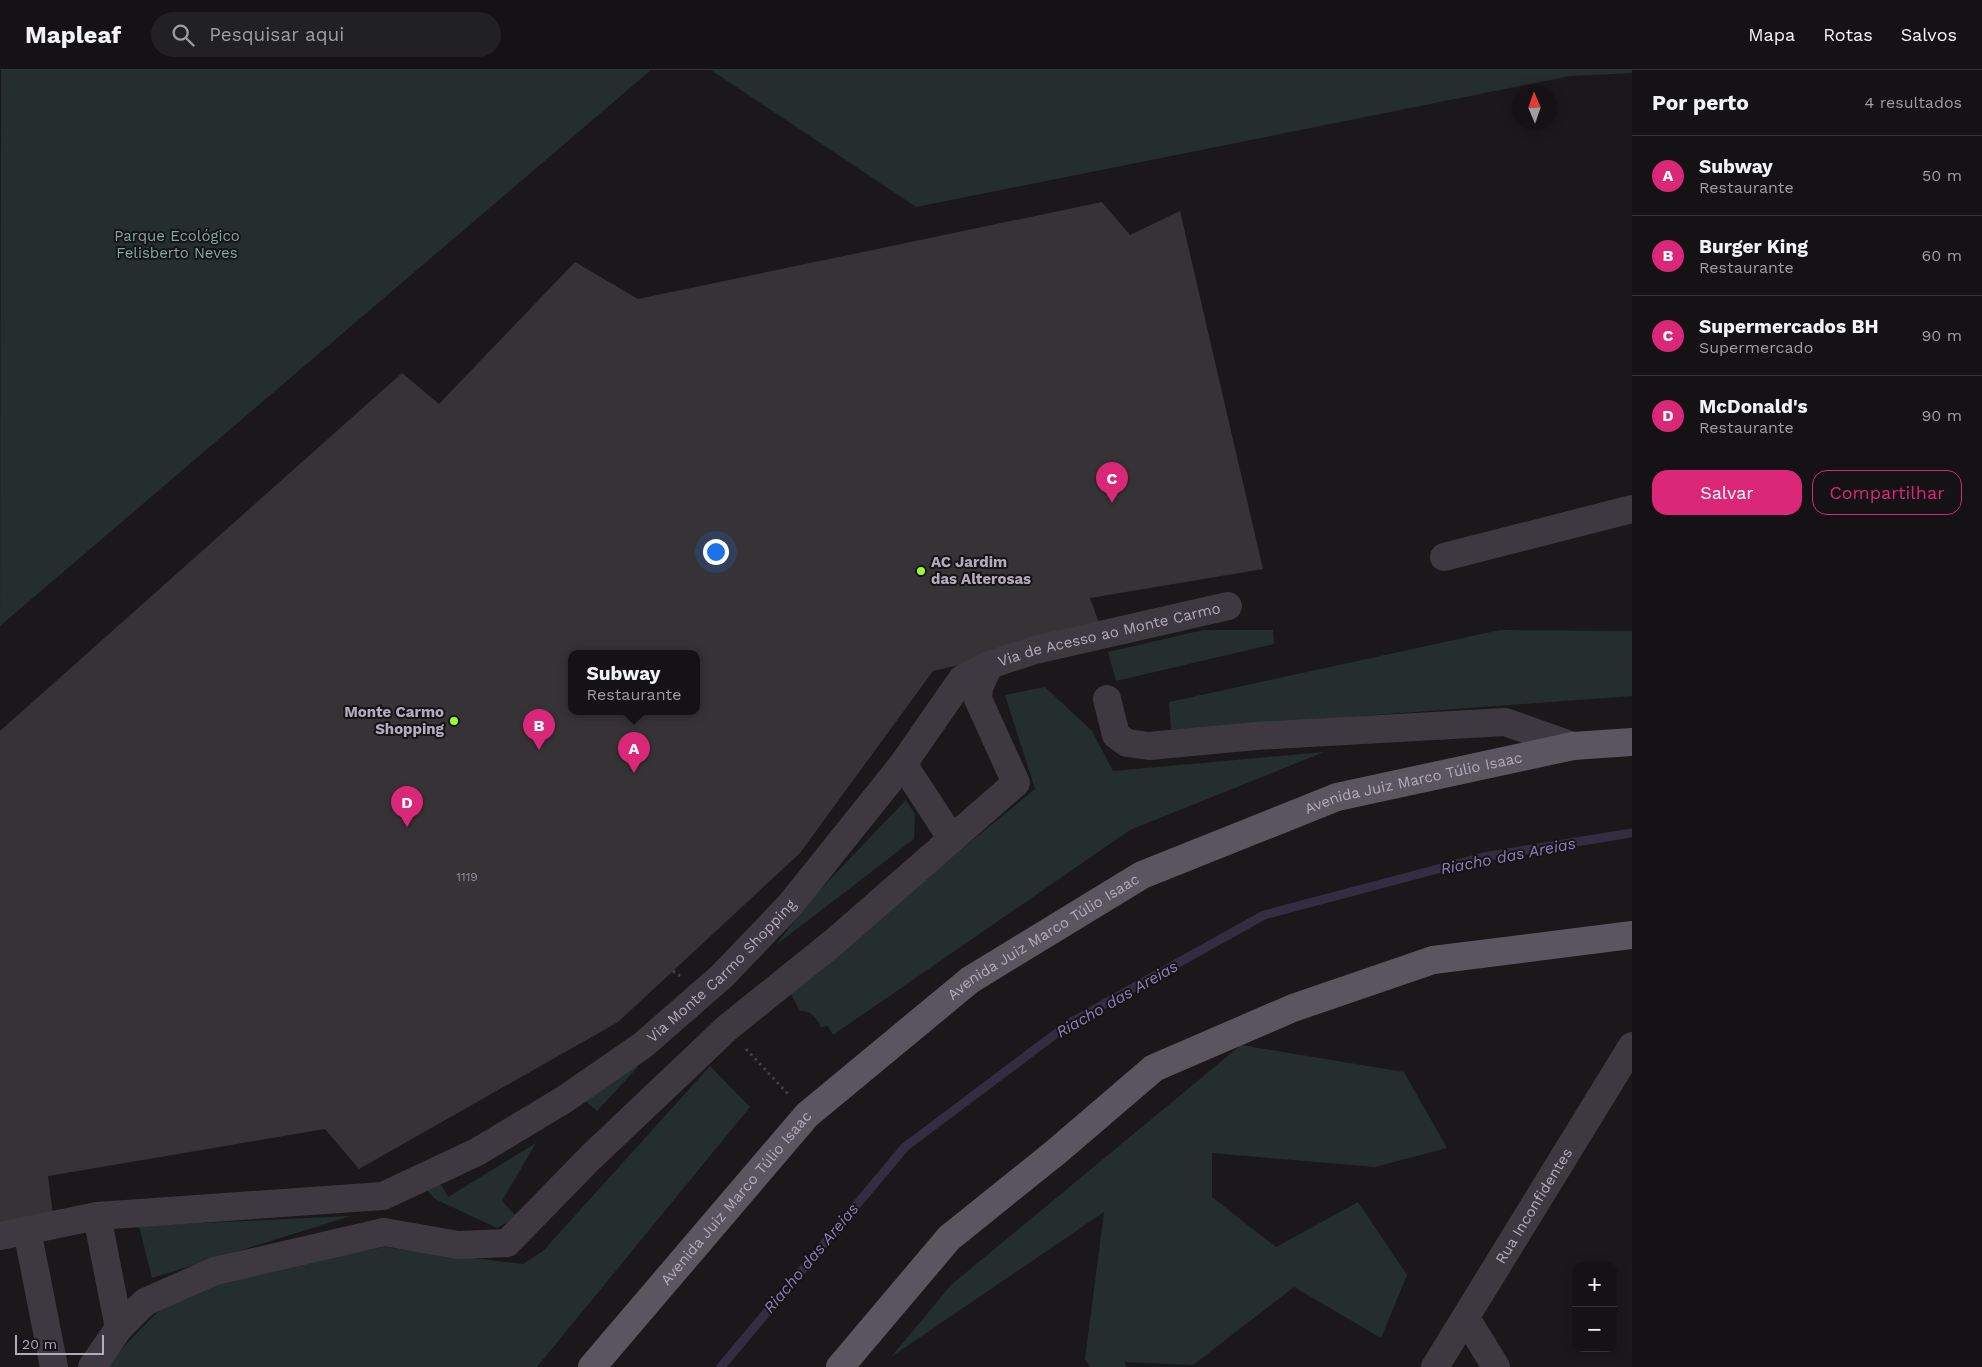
<!DOCTYPE html>
<html lang="pt">
<head>
<meta charset="utf-8">
<style>
	body { margin:0; font-family:"Work Sans",sans-serif; background:#212022; color:#f1f3f6 }
	.controls { position:absolute; right:15px; bottom:15px; display:grid; overflow:hidden; border-radius:10px; box-shadow:0 2px 12px #0003 }
	.controls button { width:45px; height:45px; display:grid; place-items:center; padding:0; border:0; border-bottom:1px solid #333234; background:#141214; color:#f1f3f6; font:25px sans-serif }
	.compass { position:absolute; left:1512px; top:15px; width:45px; height:45px; border-radius:50%; background:#141214; box-shadow:0 2px 12px #0003; rotate:358deg }
	.scale { position:absolute; left:15px; bottom:12px; width:89px; box-sizing:border-box; padding-left:5px; border:2px solid #b3aabb; border-top:0; font-size:14px; line-height:18px; white-space:nowrap; color:#b3aabb; -webkit-text-stroke:4px #151316; paint-order:stroke }
	.you { position:absolute; left:715px; top:481px; width:18px; height:18px; margin:-12px; border:4px solid #fff; border-radius:50%; background:#1a73e8; box-shadow:0 0 0 8px #1a73e833 }
	.badge { display:grid; place-items:center; width:32px; height:32px; border-radius:50%; background:#db2777; color:#fff; font-size:16px; font-weight:700 }
	.pin { position:absolute; translate:-50% -41px; filter:drop-shadow(0 1px 2px #0008) }
	.pin::after { content:''; position:absolute; top:26px; width:18px; height:15px; background:inherit; clip-path:polygon(0 0,100% 0,50% 100%) }
	.popup { position:absolute; left:568px; top:580px; width:132px; height:65px; box-sizing:border-box; display:grid; place-content:center; border-radius:10px; background:#141214; filter:drop-shadow(0 1px 4px #0005); font-size:16px; white-space:nowrap; color:#9d9ea0 }
	.popup b { font-size:19px; color:#f1f3f6 }
	.popup::after { content:''; position:absolute; left:50%; top:100%; margin-left:-10px; border:10px solid transparent; border-top-color:#141214 }
	.list { margin:0; padding:0; list-style:none }
	h2 { display:flex; justify-content:space-between; align-items:center; height:65px; margin:0; padding:0 20px; font-size:21px }
	h2 small { font-size:16px; font-weight:400; color:#9d9ea0 }
	.list li { display:grid; grid-template-columns:32px 1fr auto; gap:15px; align-items:center; box-sizing:border-box; height:80px; padding:0 20px; border-top:1px solid #333234 }
	.list b { display:block; font-size:19px; white-space:nowrap }
	.list p { margin:0; font-size:16px; white-space:nowrap; color:#9d9ea0 }
	.list em { font-size:16px; font-style:normal; color:#9d9ea0 }
	.actions { display:flex; gap:10px; padding:15px 20px }
	.actions a { flex:1; padding:11px 0; border:1px solid #db2777; border-radius:15px; text-align:center; font-size:18px; color:#db2777 }
	.actions .main { background:#db2777; color:#fff }
	.icon { flex:none; width:28px; height:28px; fill:none; stroke:currentColor; stroke-width:2; stroke-linecap:round; stroke-linejoin:round }
	.map { position:relative; flex:none; width:1632px; height:1297px; overflow:hidden }
	header { display:flex; align-items:center; gap:30px; box-sizing:border-box; height:70px; padding:0 25px; background:#141214; border-bottom:1px solid #333234 }
	header strong { font-size:24px }
	nav { display:flex; gap:28px; margin-inline-start:auto; font-size:18px }
	.search { width:350px; height:45px; background:#212022; display:flex; align-items:center; gap:12px; box-sizing:border-box; padding:0 18px; border-radius:28px; color:#9d9ea0; font-size:19px }
	main { display:flex }
	aside { flex:1; background:#141214 }
	.map>svg:first-child { display:block }
</style>
</head>
<body>
<header>
<strong>Mapleaf</strong>
<div class="search"><svg class="icon" aria-label="search" viewBox="0 0 24 24"><circle cx="10" cy="10" r="6"/><path d="M15 15l6 6"/></svg>Pesquisar aqui</div>
<nav><a>Mapa</a><a>Rotas</a><a>Salvos</a></nav>
</header>
<main>
<div class="map">
<svg width="1632" height="1297" viewBox="0 0 1632 1297">
	<rect width="100%" height="100%" fill="#1a181b"/>
	<path fill="#242e2e" d="M 1,0 L 651,0 L 0,556 Z
		M 711,0 L 1632,0 L 1632,3 L 1570,6 L 916,137 Z
		M 1203,560 L 1273,560 L 1274,574 L 1116,611 L 1108,582 Z
		M 1500,560 L 1632,561 L 1632,626 L 1171,660 L 1169,632 Z
		M 1045,617 L 1092,661 L 1113,701 L 1324,682 L 1130,760 L 833,965 L 828,956 L 821,957 C 815,947 812,941 800,941 L 789,921 L 1035,719 L 1005,625 Z
		M 906,730 L 915,744 L 914,769 L 776,875 L 812,828 Z
		M 1241,975 L 1404,1002 L 1447,1078 L 1375,1097 L 1212,1083 L 1212,1127 L 1276,1177 L 1358,1132 L 1407,1205 L 1381,1268 L 1294,1217 L 1193,1295 L 1125,1292 L 1126,1297 L 1090,1297 L 1085,1289 L 1104,1142 L 891,1287 L 951,1215 Z
		M 640,987 L 637,998 L 597,1041 L 583,1029 Z
		M 710,996 L 750,1037 L 537,1297 L 108,1297 L 110,1291 L 170,1229 L 257,1202 L 384,1177 L 523,1194 L 543,1181 Z
		M 536,1073 L 502,1131 L 517,1147 L 497,1158 L 435,1129 L 421,1114 L 436,1106 L 448,1127 Z
		M 351,1146 L 152,1208 L 139,1156 Z"/>
	<g fill="none" stroke-linecap="round" stroke-linejoin="round">
		<path stroke="#322d40" stroke-width="9" d="M 721,1297 L 905,1077 L 1070,953 L 1264,845 L 1483,787 L 1632,763"/>
	</g>
	<path fill="#363337" fill-rule="evenodd" d="M 1102,132 L 1130,165 L 1180,141 L 1263,499 L 1090,528 L 1102,561 L 933,601 L 800,783 L 618,952 L 359,1099 L 325,1059 L 48,1106 L 53,1145 L 0,1156 L 0,661 L 402,303 L 439,334 L 575,192 L 638,229 ZM 572,584 L 696,584 L 696,642 L 572,642 Z"/>
	<g fill="none" stroke-linecap="round" stroke-linejoin="round">
		<path stroke="#433f47" stroke-width="3" stroke-dasharray="2.5 4" stroke-linecap="butt" d="M 673,901 L 680,906
			M 746,979 L 788,1024"/>
		<g stroke="#3e3940" stroke-width="28">
			<path d="M 1444,487 L 1632,439"/>
			<path d="M 1107,629 L 1116,665 L 1127,673 L 1149,676 L 1256,666 L 1505,652 L 1573,676"/>
			<path d="M 903,694 L 952,769"/>
			<path d="M 97,1146 L 119,1258"/>
			<path d="M 27,1160 L 54,1297"/>
			<path id="s1" d="M 0,1166 L 97,1146 L 383,1126 L 477,1082 L 565,1029 L 643,975 L 722,906 L 790,835 L 903,694 L 962,609 L 989,595 L 1035,580 L 1228,536"/>
			<path d="M 1466,1248 L 1496,1297"/>
			<path d="M 92,1297 L 119,1258 L 145,1232 L 215,1201 L 384,1162 L 458,1175 L 507,1173 L 590,1088 L 727,958 L 834,872 L 1016,713 L 978,629 L 979,618 L 989,595"/>
			<path id="s2" d="M 1435,1297 L 1632,976"/>
		</g>
		<g stroke="#5b555f" stroke-width="28">
			<path id="s3" d="M 592,1297 L 807,1045 L 970,910 L 1142,805 L 1337,727 L 1573,676 L 1632,672"/>
			<path d="M 840,1297 L 949,1168 L 1056,1082 L 1154,998 L 1293,938 L 1433,890 L 1632,865"/>
		</g>
	</g>
	<g fill="#98ff2c" stroke="#151316" stroke-width="2">
		<circle cx="921" cy="501" r="5"/>
		<circle cx="454" cy="651" r="5"/>
	</g>
	<g text-anchor="middle" dominant-baseline="central" stroke-width="4" stroke-linejoin="round" paint-order="stroke">
		<g font-size="12" fill="#948c9a">
			<text x="467" y="807">1119</text>
		</g>
		<g font-size="15" fill="#7fa7a3" stroke="#151316">
			<text x="177" y="166">Parque Ecológico<tspan x="177" dy="17">Felisberto Neves</tspan></text>
		</g>
		<g font-size="15" font-weight="bold" fill="#b3aabb" stroke="#151316" text-anchor="start">
			<text x="931" y="492">AC Jardim<tspan x="931" dy="17">das Alterosas</tspan></text>
			<text x="444" y="642" text-anchor="end">Monte Carmo<tspan x="444" dy="17">Shopping</tspan></text>
		</g>
		<g font-size="15" fill="#b3aabb" stroke="#151316">
			<text stroke="none"><textPath href="#s1" startOffset="1329">Via de Acesso ao Monte Carmo</textPath></text>
			<text stroke="none"><textPath href="#s3" startOffset="1032">Avenida Juiz Marco Túlio Isaac</textPath></text>
			<text stroke="none"><textPath href="#s3" startOffset="628">Avenida Juiz Marco Túlio Isaac</textPath></text>
			<text stroke="none"><textPath href="#s1" startOffset="795">Via Monte Carmo Shopping</textPath></text>
			<text stroke="none"><textPath href="#s3" startOffset="222">Avenida Juiz Marco Túlio Isaac</textPath></text>
			<text stroke="none"><textPath href="#s2" startOffset="189">Rua Inconfidentes</textPath></text>
		</g>
		<g font-size="16" font-style="italic" fill="#8f7eb8" stroke="#151316">
			<text transform="translate(1508 786) rotate(-11)">Riacho das Areias</text>
			<text transform="translate(1117 929) rotate(-30)">Riacho das Areias</text>
			<text transform="translate(811 1188) rotate(-50)">Riacho das Areias</text>
		</g>
	</g>
</svg>
<div class="controls">
<button>+</button>
<button>−</button>
</div>
<svg class="compass" viewBox="-18 -18 36 36"><path d="M0-13l5 13h-10z" fill="#e53935"/><path d="M0 13l5-13h-10z" fill="#9d9ea0"/></svg>
<div class="scale">20 m</div>
<div class="you"></div>
<div class="pin badge" style="left:634px;top:703px">A</div>
<div class="popup"><b>Subway</b>Restaurante</div>
<div class="pin badge" style="left:539px;top:680px">B</div>
<div class="pin badge" style="left:1112px;top:433px">C</div>
<div class="pin badge" style="left:407px;top:757px">D</div>
</div>
<aside>
<h2>Por perto<small>4 resultados</small></h2>
<ul class="list">
<li><span class="badge">A</span><div><b>Subway</b><p>Restaurante</p></div><em>50 m</em></li>
<li><span class="badge">B</span><div><b>Burger King</b><p>Restaurante</p></div><em>60 m</em></li>
<li><span class="badge">C</span><div><b>Supermercados BH</b><p>Supermercado</p></div><em>90 m</em></li>
<li><span class="badge">D</span><div><b>McDonald's</b><p>Restaurante</p></div><em>90 m</em></li>
</ul>
<div class="actions"><a class="main">Salvar</a><a>Compartilhar</a></div>
</aside>
</main>
</body>
</html>
